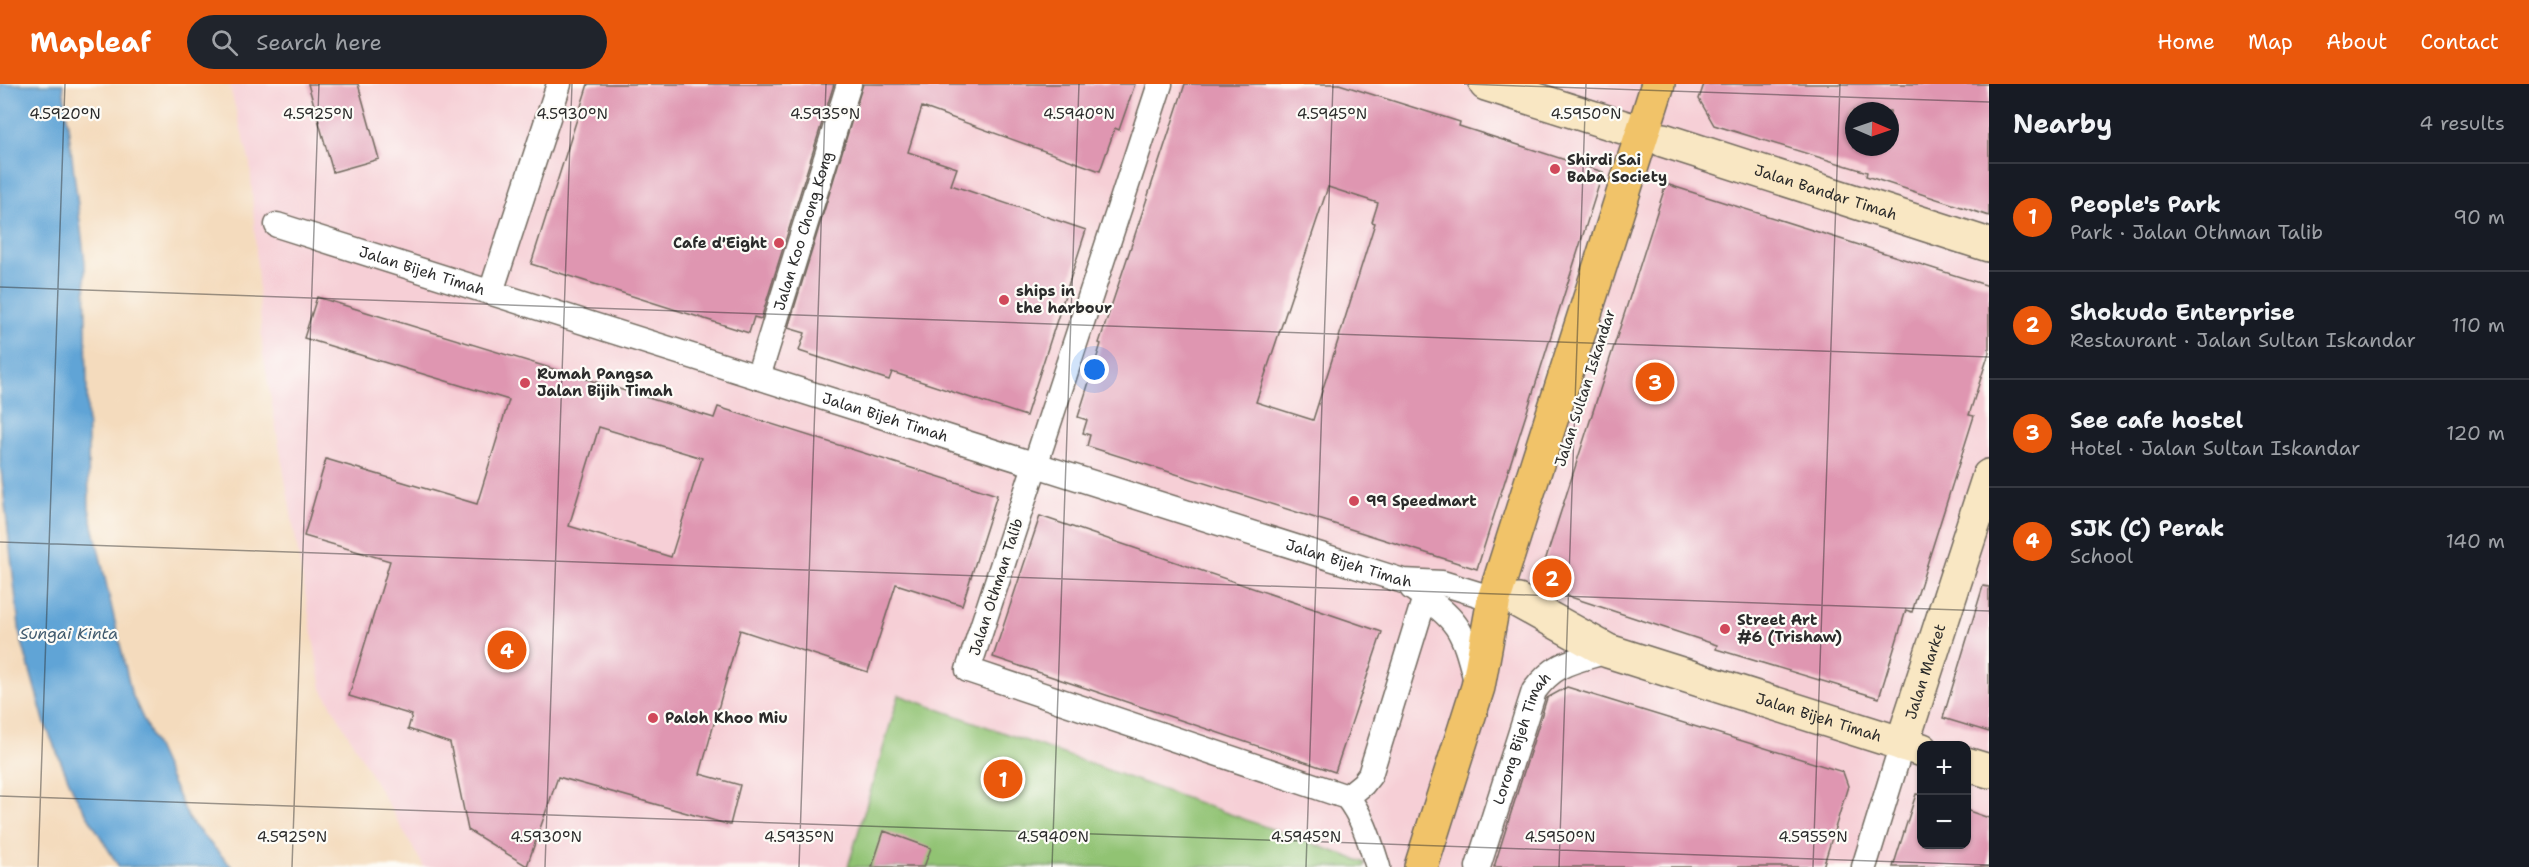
<!DOCTYPE html>
<html lang="en">
<head>
<meta charset="utf-8">
<style>
	body { margin:0; font-family:"Shantell Sans",sans-serif; background:#20242c; color:#f1f3f6 }
	.controls { position:absolute; right:18px; bottom:18px; display:grid; overflow:hidden; border-radius:12px; box-shadow:0 2px 4px #0004 }
	.controls button { width:54px; height:54px; display:grid; place-items:center; padding:0; border:0; border-bottom:2px solid #363941; background:#171b24; color:#f1f3f6; font:30px sans-serif }
	.compass { position:absolute; left:1845px; top:18px; width:54px; height:54px; border-radius:50%; background:#171b24; box-shadow:0 2px 4px #0004; rotate:92deg }
	.you { position:absolute; left:1095px; top:286px; width:21px; height:21px; margin:-15px; border:4px solid #fff; border-radius:50%; background:#1a73e8; box-shadow:0 0 0 9px #1a73e833 }
	.badge { display:grid; place-items:center; width:39px; height:39px; border-radius:50%; background:#ea580c; color:#fff; font-size:20px; font-weight:700 }
	.pin { position:absolute; translate:-50% -50%; border:3px solid #fff; box-shadow:0 2px 6px #0006 }
	.list { margin:0; padding:0; list-style:none }
	h2 { display:flex; justify-content:space-between; align-items:center; height:78px; margin:0; padding:0 24px; font-size:26px }
	h2 small { font-size:20px; font-weight:400; color:#9ea1a6 }
	.list li { display:grid; grid-template-columns:39px 1fr auto; gap:18px; align-items:center; box-sizing:border-box; height:108px; padding:0 24px; border-top:2px solid #363941 }
	.list b { display:block; font-size:22px; white-space:nowrap }
	.list p { margin:0; font-size:20px; white-space:nowrap; color:#9ea1a6 }
	.list em { font-size:20px; font-style:normal; color:#9ea1a6 }
	.icon { flex:none; width:33px; height:33px; fill:none; stroke:currentColor; stroke-width:2; stroke-linecap:round; stroke-linejoin:round }
	.map { position:relative; flex:none; width:1989px; height:783px; overflow:hidden }
	header { display:flex; align-items:center; gap:36px; box-sizing:border-box; height:84px; padding:0 30px; background:#ea580c; color:#fff }
	header strong { font-size:28px }
	nav { display:flex; gap:33px; margin-inline-start:auto; font-size:21px }
	.search { width:420px; height:54px; background:#20242c; display:flex; align-items:center; gap:15px; box-sizing:border-box; padding:0 21px; border-radius:33px; color:#9ea1a6; font-size:22px }
	main { display:flex }
	aside { flex:1; background:#171b24 }
	.map>svg:first-child { display:block }
</style>
</head>
<body>
<header>
<strong>Mapleaf</strong>
<div class="search"><svg class="icon" aria-label="search" viewBox="0 0 24 24"><circle cx="10" cy="10" r="6"/><path d="M15 15l6 6"/></svg>Search here</div>
<nav><a>Home</a><a>Map</a><a>About</a><a>Contact</a></nav>
</header>
<main>
<div class="map">
<svg width="1989" height="783" viewBox="0 0 1989 783">
	<rect width="100%" height="100%" fill="#fdfcf7"/>
	<filter id="ink" filterUnits="userSpaceOnUse"><feTurbulence type="fractalNoise" baseFrequency=".0167" numOctaves="2"/><feDisplacementMap in="SourceGraphic" scale="12" xChannelSelector="R" yChannelSelector="G"/><feConvolveMatrix kernelMatrix="1 2 1 2 8 2 1 2 1" color-interpolation-filters="sRGB"/></filter>
	<filter id="wash" filterUnits="userSpaceOnUse"><feTurbulence type="fractalNoise" baseFrequency=".008" numOctaves="4" result="noise"/><feDisplacementMap in="SourceGraphic" scale="24" xChannelSelector="R" yChannelSelector="G"/><feGaussianBlur stdDeviation="1.35" result="paint"/><feColorMatrix in="noise" values="0 0 0 0 0 0 0 0 0 0 0 0 0 0 0 0 0 1.4 0 .05"/><feComposite in="paint" operator="in"/></filter>
	<g filter="url(#wash)">
		<rect width="100%" height="100%" fill="#f4dbbd"/>
		<path fill="#f6cfd6" fill-rule="evenodd" d="M 229,0 L 1989,0 L 1989,783 L 424,783 L 322,605 L 263,270 L 250,79 ZM 1854,27 L 1890,27 L 1890,63 L 1854,63 ZM 1922,662 L 1966,662 L 1966,760 L 1922,760 Z"/>
		<path fill="#91c373" stroke="#5e774f" stroke-width="1.5" d="M 899,611 L 1366,779 L 1364,783 L 848,783 Z"/>
		<path fill="#61a4d6" stroke="#466880" stroke-width="1.5" d="M 0,0 L 63,0 L 85,178 L 89,424 L 131,608 L 189,736 L 232,783 L 119,783 L 75,711 L 45,640 L 20,551 L 0,377 Z"/>
		<g id="blocks">
			<path fill="#df96b1" fill-rule="evenodd" d="M 308,0 L 358,0 L 379,75 L 333,88 Z
				M 588,0 L 834,0 L 761,235 L 754,233 L 749,249 L 531,180 Z
				M 863,0 L 1135,0 L 1119,46 L 1115,44 L 1100,87 L 922,23 L 908,68 L 957,84 L 951,101 L 1086,146 L 1026,332 L 892,288 L 889,296 L 799,267 L 805,249 L 788,244 Z
				M 1185,0 L 1339,0 L 1460,38 L 1459,42 L 1603,88 L 1477,485 L 1087,362 L 1090,351 L 1083,349 L 1087,336 L 1078,333 L 1101,260 L 1099,259 ZM 1328,103 L 1378,119 L 1372,138 L 1375,139 L 1313,336 L 1256,318 Z
				M 1704,0 L 1989,0 L 1989,132 L 1866,92 L 1867,88 L 1714,41 L 1699,15 ZM 1854,27 L 1890,27 L 1890,63 L 1854,63 Z
				M 1666,100 L 1989,202 L 1989,269 L 1969,331 L 1974,332 L 1912,528 L 1906,526 L 1879,614 L 1716,565 L 1717,561 L 1537,502 Z
				M 317,213 L 714,334 L 718,323 L 997,411 L 962,521 L 896,500 L 868,588 L 740,546 L 700,690 L 740,701 L 730,741 L 558,693 L 527,782 L 468,746 L 450,659 L 408,645 L 412,631 L 349,612 L 390,477 L 304,452 L 326,375 L 477,420 L 509,316 L 304,254 ZM 599,343 L 702,374 L 671,473 L 569,442 Z
				M 1040,432 L 1382,548 L 1335,688 L 993,573 Z
				M 1983,502 L 1989,503 L 1989,648 L 1943,634 Z
				M 1567,603 L 1843,688 L 1848,702 L 1823,783 L 1494,783 L 1547,614 Z
				M 1916,710 L 1922,711 L 1922,760 L 1966,760 L 1966,726 L 1989,734 L 1989,783 L 1893,783 Z
				M 884,747 L 931,764 L 924,783 L 872,783 Z"/>
		</g>
	</g>
	<g filter="url(#ink)">
		<use href="#blocks" fill-opacity="0" stroke="#71695e" stroke-width="1.5"/>
		<g fill="none" stroke-linecap="round" stroke-linejoin="round">
			<defs>
				<g id="street">
					<path d="M 1160,0 L 968,586 L 1347,713 C 1363,733 1370,758 1378,783"/>
					<path id="s1" d="M 277,141 L 1403,497 L 1442,499 L 1494,515"/>
					<path d="M 491,208 L 559,0"/>
					<path id="s2" d="M 758,293 L 849,0"/>
					<path d="M 1412,504 C 1459,537 1462,542 1476,597"/>
					<path d="M 1347,713 L 1363,700 L 1370,691 L 1425,513"/>
					<path id="s3" d="M 1478,783 L 1534,607 C 1556,577 1575,577 1608,567"/>
					<path d="M 1864,783 L 1902,660"/>
				</g>
				<g id="secondary">
					<path d="M 1486,0 L 1642,49"/>
					<path id="s4" d="M 1663,56 L 1989,161"/>
					<path id="s5" d="M 1518,517 L 1608,567 L 1922,666"/>
					<path id="s6" d="M 1902,660 L 1989,392"/>
					<path d="M 1966,680 L 1989,687"/>
				</g>
				<path id="highway" d="M 1421,783 L 1478,603 L 1494,515 L 1658,0"/>
			</defs>
			<use href="#street" stroke="#71695e" stroke-width="27"/>
			<use href="#secondary" stroke="#71695e" stroke-width="36"/>
			<use href="#highway" stroke="#71695e" stroke-width="36"/>
			<use href="#street" stroke="#fff" stroke-width="24"/>
			<use href="#secondary" stroke="#f9e7c3" stroke-width="33"/>
			<use href="#highway" stroke="#f1c369" stroke-width="33"/>
		</g>
	</g>
	<path fill="none" stroke="#2b2b2b" stroke-width="1.5" stroke-opacity="0.45" d="M 1464,0 L 1989,18M 0,203 L 1989,273M 0,458 L 1989,527M 0,712 L 1989,781M 38,783 L 65,0M 292,783 L 319,0M 545,783 L 572,0M 799,783 L 826,0M 1052,783 L 1079,0M 1306,783 L 1333,0M 1559,783 L 1586,0M 1813,783 L 1840,0"/>
	<g fill="#d1495b" stroke="#fdfcf7" stroke-width="2">
		<circle cx="1555" cy="85" r="6"/>
		<circle cx="779" cy="159" r="6"/>
		<circle cx="1004" cy="216" r="6"/>
		<circle cx="525" cy="299" r="6"/>
		<circle cx="1354" cy="417" r="6"/>
		<circle cx="1725" cy="545" r="6"/>
		<circle cx="653" cy="634" r="6"/>
	</g>
	<g text-anchor="middle" dominant-baseline="central" stroke-width="4.5" stroke-linejoin="round" paint-order="stroke">
		<g font-size="15" font-weight="bold" fill="#2b2b2b" stroke="#fdfcf7" text-anchor="start">
			<text x="1567" y="76">Shirdi Sai<tspan x="1567" dy="17">Baba Society</tspan></text>
			<text x="767" y="159" text-anchor="end">Cafe d'Eight</text>
			<text x="1016" y="207">ships in<tspan x="1016" dy="17">the harbour</tspan></text>
			<text x="537" y="290">Rumah Pangsa<tspan x="537" dy="17">Jalan Bijih Timah</tspan></text>
			<text x="1366" y="417">99 Speedmart</text>
			<text x="1737" y="536">Street Art<tspan x="1737" dy="17">#6 (Trishaw)</tspan></text>
			<text x="665" y="634">Paloh Khoo Miu</text>
		</g>
		<g font-size="15" fill="#2b2b2b" stroke="#fdfcf7">
			<text stroke="none"><textPath href="#s4" startOffset="171">Jalan Bandar Timah</textPath></text>
			<text stroke="none"><textPath href="#s2" startOffset="153">Jalan Koo Chong Kong</textPath></text>
			<text stroke="none"><textPath href="#s1" startOffset="152">Jalan Bijeh Timah</textPath></text>
			<text transform="translate(1585 304) rotate(-72)">Jalan Sultan Iskandar</text>
			<text stroke="none"><textPath href="#s1" startOffset="638">Jalan Bijeh Timah</textPath></text>
			<text stroke="none"><textPath href="#s1" startOffset="1124">Jalan Bijeh Timah</textPath></text>
			<text transform="translate(996 503) rotate(-72)">Jalan Othman Talib</text>
			<text stroke="none"><textPath href="#s6" startOffset="76">Jalan Market</textPath></text>
			<text stroke="none"><textPath href="#s5" startOffset="324">Jalan Bijeh Timah</textPath></text>
			<text stroke="none"><textPath href="#s3" startOffset="136">Lorong Bijeh Timah</textPath></text>
		</g>
		<g font-size="16" font-style="italic" fill="#415b6f" stroke="#fdfcf7">
			<text x="69" y="549">Sungai Kinta</text>
		</g>
	</g>
	<g font-size="15" text-anchor="middle" fill="#2b2b2b" stroke="#fdfcf7" stroke-width="4.5" stroke-linejoin="round" paint-order="stroke">
		<text x="65" y="35">4.5920°N</text>
		<text x="318" y="35">4.5925°N</text>
		<text x="572" y="35">4.5930°N</text>
		<text x="825" y="35">4.5935°N</text>
		<text x="1079" y="35">4.5940°N</text>
		<text x="1332" y="35">4.5945°N</text>
		<text x="1586" y="35">4.5950°N</text>
		<text x="292" y="758">4.5925°N</text>
		<text x="546" y="758">4.5930°N</text>
		<text x="799" y="758">4.5935°N</text>
		<text x="1053" y="758">4.5940°N</text>
		<text x="1306" y="758">4.5945°N</text>
		<text x="1560" y="758">4.5950°N</text>
		<text x="1813" y="758">4.5955°N</text>
	</g>
</svg>
<div class="controls">
<button>+</button>
<button>−</button>
</div>
<svg class="compass" viewBox="-18 -18 36 36"><path d="M0-13l5 13h-10z" fill="#e53935"/><path d="M0 13l5-13h-10z" fill="#9ea1a6"/></svg>
<div class="you"></div>
<div class="pin badge" style="left:1003px;top:695px">1</div>
<div class="pin badge" style="left:1552px;top:494px">2</div>
<div class="pin badge" style="left:1655px;top:298px">3</div>
<div class="pin badge" style="left:507px;top:566px">4</div>
</div>
<aside>
<h2>Nearby<small>4 results</small></h2>
<ul class="list">
<li><span class="badge">1</span><div><b>People's Park</b><p>Park · Jalan Othman Talib</p></div><em>90 m</em></li>
<li><span class="badge">2</span><div><b>Shokudo Enterprise</b><p>Restaurant · Jalan Sultan Iskandar</p></div><em>110 m</em></li>
<li><span class="badge">3</span><div><b>See cafe hostel</b><p>Hotel · Jalan Sultan Iskandar</p></div><em>120 m</em></li>
<li><span class="badge">4</span><div><b>SJK (C) Perak</b><p>School</p></div><em>140 m</em></li>
</ul>
</aside>
</main>
</body>
</html>
